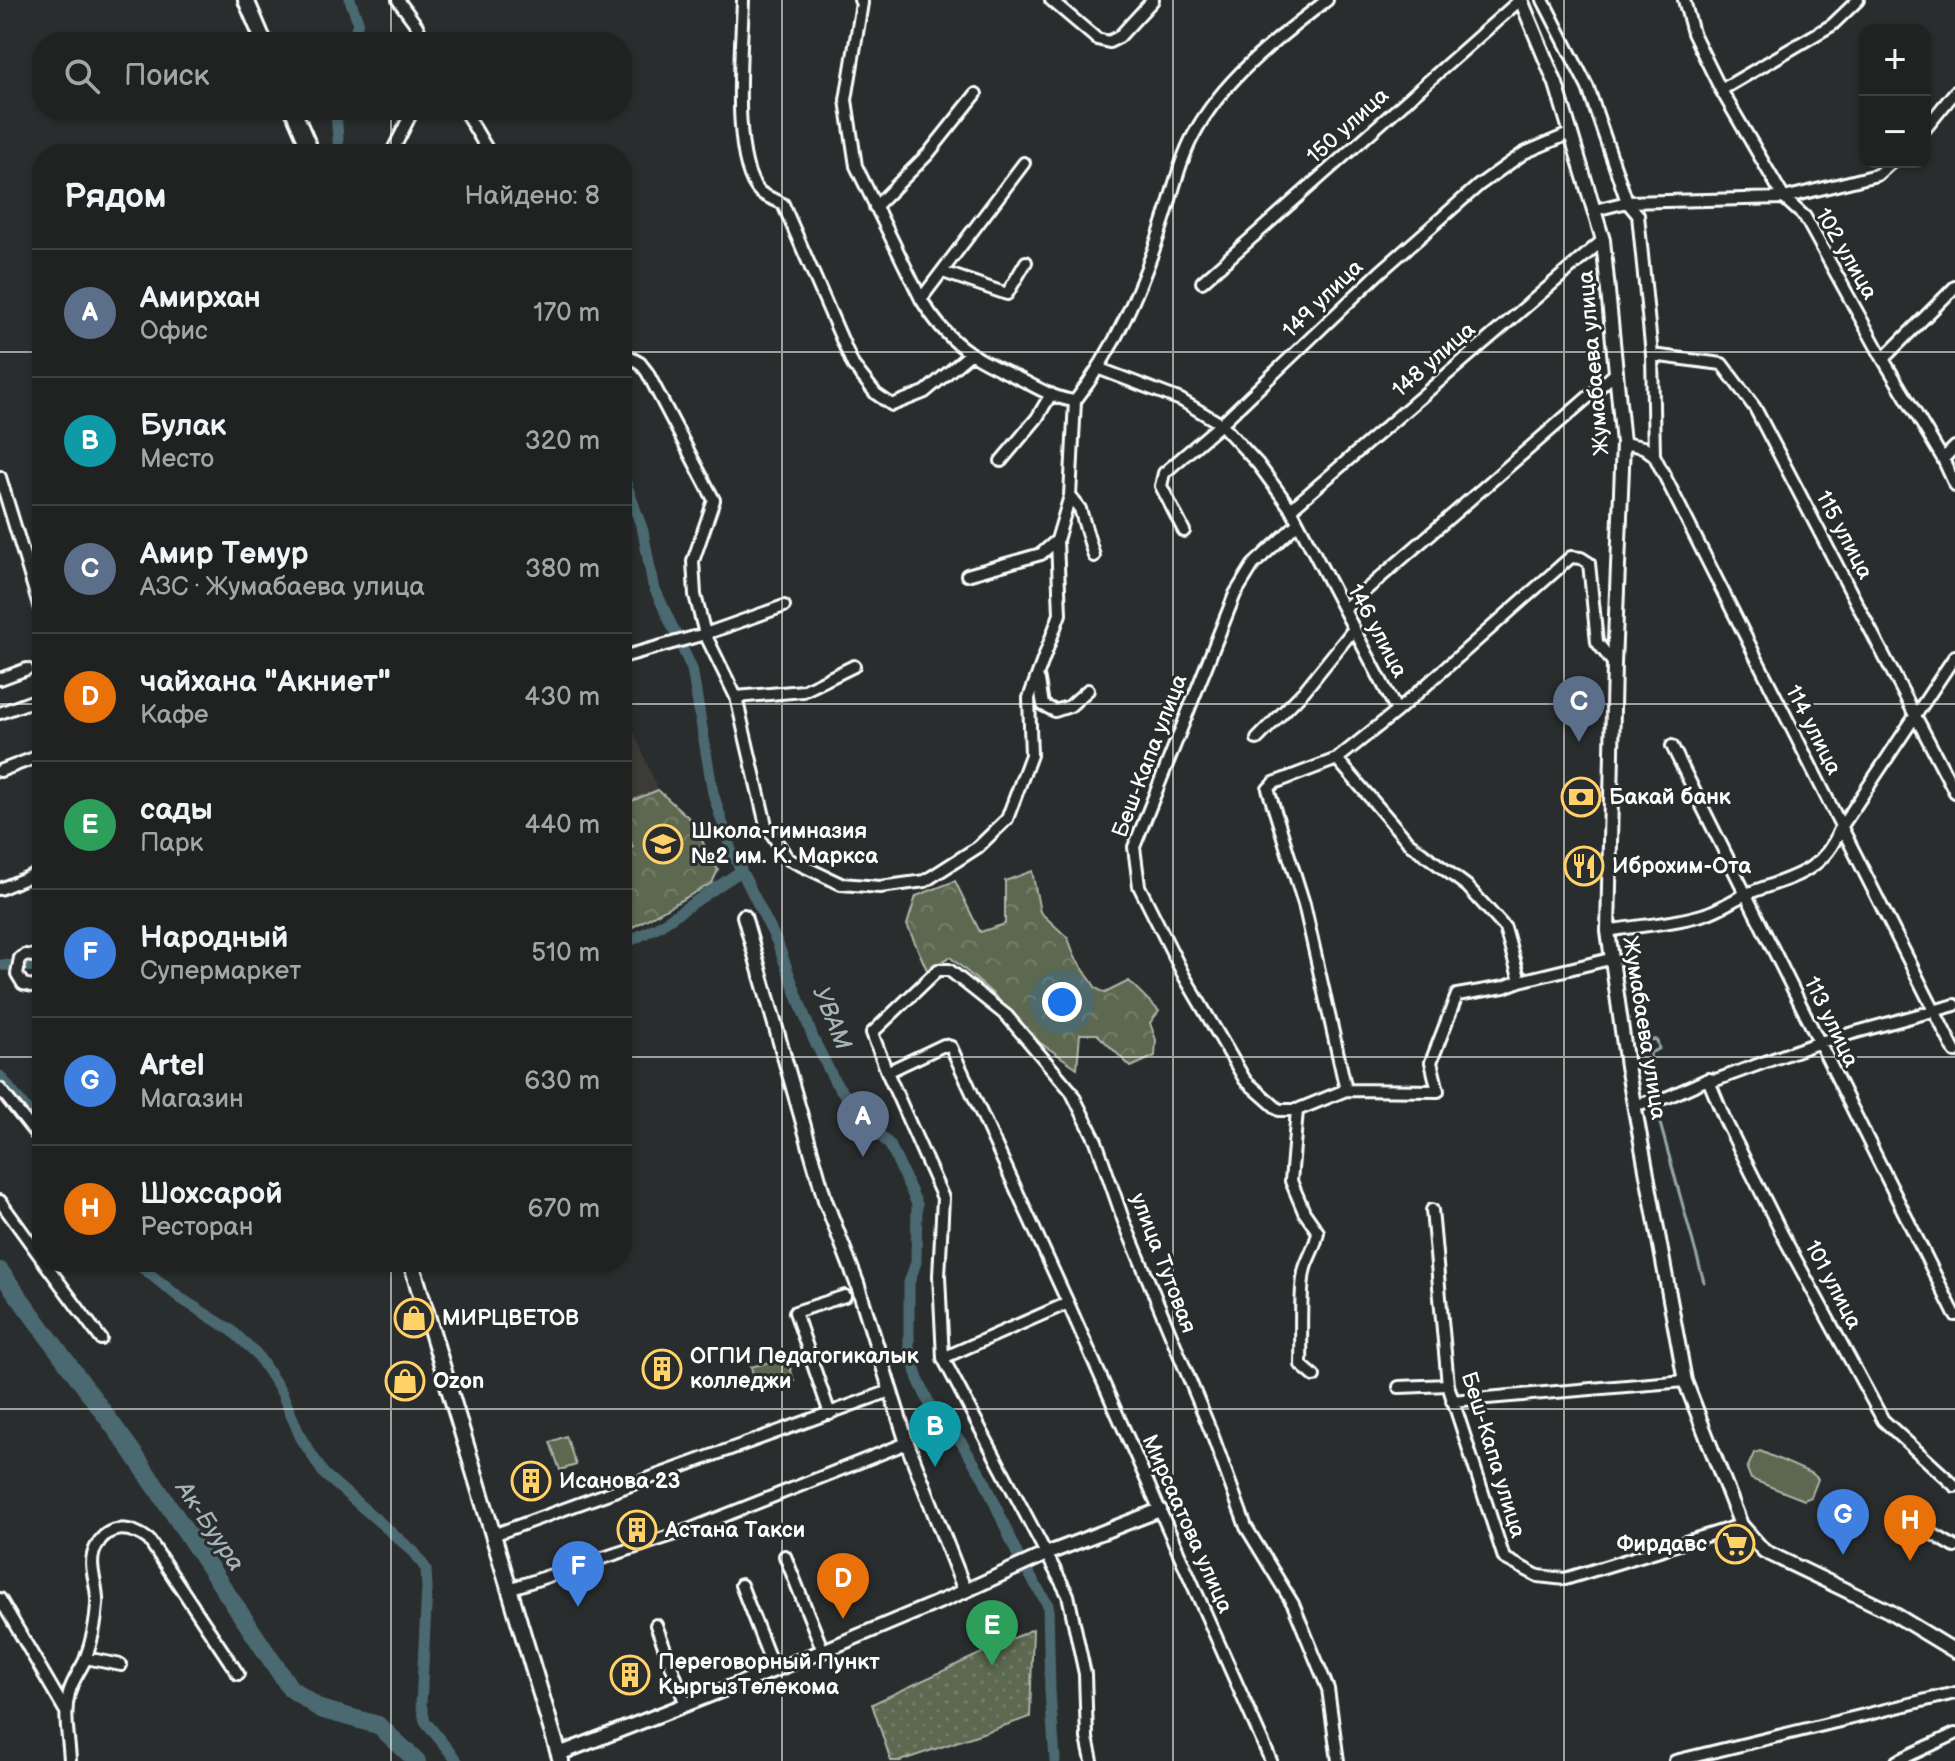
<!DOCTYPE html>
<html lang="ru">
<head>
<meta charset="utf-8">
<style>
	body { margin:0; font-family:"Balsamiq Sans",sans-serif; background:#2d2f2f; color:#f1f3f6 }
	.controls { position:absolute; right:24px; top:24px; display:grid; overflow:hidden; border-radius:16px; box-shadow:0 2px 6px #0004 }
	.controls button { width:72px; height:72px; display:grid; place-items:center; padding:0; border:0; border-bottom:2px solid #3d3f40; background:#202222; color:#f1f3f6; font:40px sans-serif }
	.you { position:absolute; left:1062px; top:1002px; width:28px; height:28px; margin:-20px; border:6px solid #fff; border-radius:50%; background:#1a73e8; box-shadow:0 0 0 12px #1a73e833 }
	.badge { display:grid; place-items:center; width:52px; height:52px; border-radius:50%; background:#ffd166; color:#fff; font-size:26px; font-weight:700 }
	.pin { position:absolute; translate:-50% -66px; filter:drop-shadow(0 2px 4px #0008) }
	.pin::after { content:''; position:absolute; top:42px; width:28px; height:24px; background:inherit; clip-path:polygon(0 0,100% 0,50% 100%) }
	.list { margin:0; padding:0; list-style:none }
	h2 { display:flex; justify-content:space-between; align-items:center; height:104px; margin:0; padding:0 32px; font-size:34px }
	h2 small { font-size:26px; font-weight:400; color:#a2a4a5 }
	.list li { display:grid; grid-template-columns:52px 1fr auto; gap:24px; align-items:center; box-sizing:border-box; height:128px; padding:0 32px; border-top:2px solid #3d3f40 }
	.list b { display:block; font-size:30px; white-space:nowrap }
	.list p { margin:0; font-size:26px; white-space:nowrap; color:#a2a4a5 }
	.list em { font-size:26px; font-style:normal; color:#a2a4a5 }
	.icon { flex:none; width:44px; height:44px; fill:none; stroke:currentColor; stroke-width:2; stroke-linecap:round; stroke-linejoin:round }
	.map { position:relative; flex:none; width:1955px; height:1761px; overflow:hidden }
	.search { position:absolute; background:#202222; box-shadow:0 2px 6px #0004; left:32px; top:32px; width:600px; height:88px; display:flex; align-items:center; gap:20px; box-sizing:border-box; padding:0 28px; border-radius:32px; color:#a2a4a5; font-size:30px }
	.panel { position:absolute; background:#202222; box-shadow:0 2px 6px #0004; left:32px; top:144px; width:600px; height:1128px; border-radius:32px }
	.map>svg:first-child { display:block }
</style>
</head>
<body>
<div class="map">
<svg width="1955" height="1761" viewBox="0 0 1955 1761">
	<defs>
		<pattern id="grass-dots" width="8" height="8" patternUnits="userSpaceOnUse" patternTransform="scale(2)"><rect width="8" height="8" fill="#5c6850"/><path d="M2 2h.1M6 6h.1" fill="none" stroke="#747f6a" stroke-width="1.8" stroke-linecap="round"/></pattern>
		<pattern id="park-crowns" width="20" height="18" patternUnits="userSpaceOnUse" patternTransform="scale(2)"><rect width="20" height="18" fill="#5c6850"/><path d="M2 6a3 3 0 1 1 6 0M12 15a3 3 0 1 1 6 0" fill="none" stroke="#747f6a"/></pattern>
	</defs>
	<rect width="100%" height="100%" fill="#2a2d2e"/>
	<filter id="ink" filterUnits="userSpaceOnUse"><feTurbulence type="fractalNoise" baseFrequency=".0125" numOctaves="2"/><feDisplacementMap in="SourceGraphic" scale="16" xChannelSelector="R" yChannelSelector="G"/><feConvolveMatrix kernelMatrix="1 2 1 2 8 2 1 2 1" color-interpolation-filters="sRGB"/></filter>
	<g filter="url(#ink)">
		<path fill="#3e3b39" d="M 631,725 L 658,790 L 690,819 L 718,870 L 712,883 L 622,933 L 622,727 Z"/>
		<path fill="url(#grass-dots)" stroke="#aeb4a8" stroke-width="2" d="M 1033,1629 L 1030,1717 L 900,1761 L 891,1761 L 872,1704 Z"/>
		<path fill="url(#park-crowns)" stroke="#aeb4a8" stroke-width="2" d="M 658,790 L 690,819 L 718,870 L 712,883 L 622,933 L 622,854 L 633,847 L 622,817 L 622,805 Z
			M 1032,871 L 1040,912 L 1068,938 L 1075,957 L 1096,988 L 1105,993 L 1129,981 L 1159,1011 L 1150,1023 L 1156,1040 L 1155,1056 L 1131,1067 L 1097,1034 L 1080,1034 L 1077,1068 L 1039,1042 L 992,993 L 950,957 L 927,970 L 907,925 L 916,896 L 955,881 L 980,932 L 1005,924 L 1005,881 Z"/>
		<path fill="#5c6850" stroke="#aeb4a8" stroke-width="2" d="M 787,1357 L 794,1381 L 758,1391 L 751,1367 Z
			M 566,1436 L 576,1465 L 560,1470 L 550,1442 Z
			M 1760,1451 L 1813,1474 L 1818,1479 L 1811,1497 L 1804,1500 L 1751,1479 L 1747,1469 L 1754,1453 Z"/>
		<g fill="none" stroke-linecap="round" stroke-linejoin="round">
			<path stroke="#94a5a9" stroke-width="3" d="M 1642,994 L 1646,1039 L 1657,1040 L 1659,1049 L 1650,1053 L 1658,1116 L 1704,1282"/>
			<path stroke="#4c6970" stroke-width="11" d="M 350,0 L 358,21 L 353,42
				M 336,110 L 339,154
				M 622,472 L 643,531 L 653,585 L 692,669 L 713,793 L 731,850 L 777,942 L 813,1038 L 835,1082 L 864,1119 L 890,1145 L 917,1204 L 916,1262 L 909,1283 L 909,1348 L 918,1379 L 930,1405 L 961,1442 L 984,1479 L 1018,1556 L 1048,1605 L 1050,1691 L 1055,1761
				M 622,945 L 659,926 L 741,871
				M 0,965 L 42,967
				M 0,1076 L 42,1130
				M 135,1262 L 180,1298 L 231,1330 L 256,1353 L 281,1391 L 301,1438 L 324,1474 L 414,1552 L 426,1569 L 427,1588 L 421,1704 L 425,1721 L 457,1761"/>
			<path stroke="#4c6970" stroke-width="18" d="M 0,1271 L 134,1454 L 290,1688 L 320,1709 L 378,1725 L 417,1761"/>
			<defs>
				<path id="minor" d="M 398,0 L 417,26 L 424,42
					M 743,0 C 742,42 730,163 760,192 C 766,197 776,200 783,204 L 853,365 L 876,394 L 892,405 L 925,392 L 969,355
					M 860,0 L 862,3 L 846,100 L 856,166 L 921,299 C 950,347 974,357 1022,380 C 1039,389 1056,399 1075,401
					M 1051,0 L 1097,39 L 1109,42 L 1119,37 L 1153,0
					M 1543,0 L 1588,88 L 1627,202 L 1638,215 L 1652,355 L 1654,455
					M 1684,0 L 1693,33 L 1721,90 L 1784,198 L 1805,217 L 1883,359 L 1943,459 L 1955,485
					M 1721,90 L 1832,25 L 1858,0
					M 464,110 L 490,154
					M 1925,129 L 1955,92
					M 391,154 L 413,110
					M 875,207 L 928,154 L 976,94
					M 1595,210 L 1627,202 L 1784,198 L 1877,175 L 1892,162
					M 943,272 L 1007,294 L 1026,262
					M 1202,282 L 1520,0
					M 921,299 L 1024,163
					M 622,353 L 640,363 L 647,372 L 714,500 L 693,561 L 695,595 L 705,634 L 736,697 L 766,825 L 788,859 L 841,884 L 880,887 L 925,881 L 978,847 L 1007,819 L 1031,755 L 1029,698 L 1060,614 L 1057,540 L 1070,496 L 1075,401
					M 1652,355 L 1722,364 L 1755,408 L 1955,792
					M 1883,359 L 1955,287
					M 1100,369 L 1181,400 L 1221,424 L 1258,464 L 1291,509 L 1397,711 L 1571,557 L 1581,558 L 1589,563 L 1597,642 L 1614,664
					M 1075,401 C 1115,350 1141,288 1162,226 C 1172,197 1179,161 1194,134 C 1224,78 1278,38 1327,0
					M 1623,443 L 1643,447 L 1654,455 L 1955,1052
					M 1943,459 L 1955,447
					M 1001,461 L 1037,418 L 1051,394
					M 0,477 L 42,615
					M 1070,496 L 1080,509 L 1094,556
					M 1291,509 L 1603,240
					M 1297,524 L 1253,565 L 1235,594 L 1134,847 L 1139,886 L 1184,976 L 1245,1080 L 1279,1110 L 1297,1110 L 1346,1090 L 1438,1091 L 1431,1062 L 1457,995 L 1504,987 L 1520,981
					M 1184,531 L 1161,486 L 1164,473 L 1221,424 L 1380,272 L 1479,185 L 1524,153 L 1571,133
					M 967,575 L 1041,554 L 1057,540
					M 1344,609 L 1617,372
					M 622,657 L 705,634 L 784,606
					M 0,679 L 27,669
					M 1039,680 L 1043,705 L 1055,711 L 1070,706 L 1088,690
					M 736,697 L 803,691 L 854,666
					M 0,713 L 35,700
					M 1257,739 L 1304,691 L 1353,630
					M 1672,746 L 1955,1315
					M 1337,759 L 1409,843 L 1467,886 L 1505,928 L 1520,981 L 1610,959
					M 0,771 L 42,755
					M 0,889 L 42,871
					M 1608,931 C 1640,925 1675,924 1705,914 C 1719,910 1731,901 1744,895 C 1785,878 1822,876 1840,829 L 1955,656
					M 42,957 L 25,955 L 20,958 L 17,974 L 23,984 L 42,988
					M 887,1072 L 943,1198 L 939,1276 L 943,1358 L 1068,1595 L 1085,1674 L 1087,1738 L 1092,1761
					M 1708,1079 L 1725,1120 L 1783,1236 L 1883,1420 L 1955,1486
					M 0,1089 L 42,1142
					M 1346,1090 L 1304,904 L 1268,789 L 1274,783 L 1337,759 L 1397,711
					M 1635,1105 L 1668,1097 L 1708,1079 L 1716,1080 L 1820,1042 L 1955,1005
					M 1297,1110 L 1291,1181 L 1304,1212 L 1318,1232 C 1316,1246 1309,1255 1305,1268 C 1299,1289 1302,1341 1301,1365 L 1314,1376
					M 0,1201 L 42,1259
					M 1432,1210 L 1448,1385 L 1504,1558 L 1538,1576 L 1565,1579 L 1741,1525
					M 44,1262 L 101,1339
					M 943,1358 L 1068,1303
					M 1399,1387 L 1448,1385
					M 1452,1401 L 1685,1381
					M 830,1414 L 795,1312 L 845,1296
					M 1922,1528 L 1955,1547
					M 493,1535 L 890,1391
					M 785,1556 L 823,1651
					M 741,1585 L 774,1670
					M 509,1589 L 691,1529 L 907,1443
					M 0,1599 L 66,1712
					M 656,1625 L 686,1705
					M 86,1658 L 121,1665
					M 70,1761 C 69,1738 63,1716 69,1693 C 72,1681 80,1671 85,1660 C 91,1644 96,1622 97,1605 C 99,1584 85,1565 97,1545 C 109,1523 132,1527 149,1540 L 238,1674
					M 1271,1761 L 1068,1303 L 951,1047 L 944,1045 L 887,1072 L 872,1033 L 938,970 L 949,970 L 1007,1016 L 1071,1091 L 1096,1141 L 1123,1219 L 1212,1434 L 1246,1527 L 1293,1604 L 1328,1689 L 1338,1761
					M 1675,1761 L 1955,1693
					M 1897,1761 L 1955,1734"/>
				<path id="tertiary" d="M 1521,0 L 1556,84 L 1603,240 L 1623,443 L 1614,664 L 1608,931 L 1627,1066 L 1685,1381 L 1741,1525 L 1764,1551 L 1889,1611 L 1955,1651
					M 744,916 L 825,1200 L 857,1283 L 907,1443 L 965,1591
					M 559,1754 L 823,1651 L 965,1591 L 1046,1554 L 1160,1510"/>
				<path id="secondary" d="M 246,0 L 264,42
					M 293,110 L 312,154
					M 411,1262 L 561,1761"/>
			</defs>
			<use href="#minor" stroke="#fff" stroke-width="16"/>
			<use href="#tertiary" stroke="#fff" stroke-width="18"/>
			<use href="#secondary" stroke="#fff" stroke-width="20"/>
			<use href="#minor" stroke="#2a2d2e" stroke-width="10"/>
			<use href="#tertiary" stroke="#2a2d2e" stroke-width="12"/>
			<use href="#secondary" stroke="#2a2d2e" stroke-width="14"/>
		</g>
	</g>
	<path fill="none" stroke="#fff" stroke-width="2" stroke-opacity="0.55" d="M 391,0 L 391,42M 782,0 L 782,1761M 1173,0 L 1173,1761M 1564,0 L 1564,1761M 391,110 L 391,154M 0,352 L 42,352M 622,352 L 1955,352M 0,704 L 42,704M 622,704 L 1955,704M 0,1057 L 42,1057M 622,1057 L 1955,1057M 391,1262 L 391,1761M 0,1409 L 1955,1409"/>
	<defs>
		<symbol id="bank-ring" viewBox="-11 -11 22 22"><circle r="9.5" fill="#2a2d2e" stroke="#ffd166" stroke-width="1.5"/><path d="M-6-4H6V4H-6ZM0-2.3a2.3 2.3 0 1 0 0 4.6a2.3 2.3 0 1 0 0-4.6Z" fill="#ffd166"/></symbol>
		<symbol id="school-ring" viewBox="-11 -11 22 22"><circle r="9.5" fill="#2a2d2e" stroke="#ffd166" stroke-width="1.5"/><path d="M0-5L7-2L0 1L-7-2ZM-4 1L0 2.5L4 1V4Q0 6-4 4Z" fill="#ffd166"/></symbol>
		<symbol id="restaurant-ring" viewBox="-11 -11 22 22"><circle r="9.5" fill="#2a2d2e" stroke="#ffd166" stroke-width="1.5"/><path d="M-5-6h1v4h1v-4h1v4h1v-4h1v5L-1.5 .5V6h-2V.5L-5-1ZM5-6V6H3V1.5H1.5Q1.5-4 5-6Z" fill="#ffd166"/></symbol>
		<symbol id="shop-ring" viewBox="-11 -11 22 22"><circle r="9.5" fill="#2a2d2e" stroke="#ffd166" stroke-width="1.5"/><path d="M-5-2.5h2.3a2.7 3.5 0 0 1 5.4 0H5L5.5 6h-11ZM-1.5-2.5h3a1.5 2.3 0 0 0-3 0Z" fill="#ffd166"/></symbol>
		<symbol id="building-ring" viewBox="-11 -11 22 22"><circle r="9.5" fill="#2a2d2e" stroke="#ffd166" stroke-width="1.5"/><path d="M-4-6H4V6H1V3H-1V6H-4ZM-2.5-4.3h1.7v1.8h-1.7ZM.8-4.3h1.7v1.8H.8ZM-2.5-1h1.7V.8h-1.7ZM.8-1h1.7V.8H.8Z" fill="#ffd166"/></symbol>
		<symbol id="supermarket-ring" viewBox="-11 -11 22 22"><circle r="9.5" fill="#2a2d2e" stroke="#ffd166" stroke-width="1.5"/><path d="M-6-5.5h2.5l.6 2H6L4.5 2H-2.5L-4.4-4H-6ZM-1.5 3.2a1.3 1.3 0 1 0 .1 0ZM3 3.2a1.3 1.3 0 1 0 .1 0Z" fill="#ffd166"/></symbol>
	</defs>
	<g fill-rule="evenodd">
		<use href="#bank-ring" x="1559" y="775" width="44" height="44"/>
		<use href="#school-ring" x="641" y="822" width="44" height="44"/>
		<use href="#restaurant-ring" x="1562" y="844" width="44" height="44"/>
		<use href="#shop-ring" x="392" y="1296" width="44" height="44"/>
		<use href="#building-ring" x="640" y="1347" width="44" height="44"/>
		<use href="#shop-ring" x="383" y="1359" width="44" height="44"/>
		<use href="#building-ring" x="509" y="1459" width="44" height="44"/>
		<use href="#building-ring" x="615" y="1508" width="44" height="44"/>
		<use href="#supermarket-ring" x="1713" y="1522" width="44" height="44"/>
		<use href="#building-ring" x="608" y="1653" width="44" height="44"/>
	</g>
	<g text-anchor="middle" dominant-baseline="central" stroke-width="6" stroke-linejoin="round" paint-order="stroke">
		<g font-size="22" fill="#fff" stroke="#2a2d2e">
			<text transform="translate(1348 126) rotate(-42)">150 улица</text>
			<text transform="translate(1846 254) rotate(60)">102 улица</text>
			<text transform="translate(1323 299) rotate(-44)">149 улица</text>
			<text transform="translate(1434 360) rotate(-41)">148 улица</text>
			<text transform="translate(1594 363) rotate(-95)">Жумабаева улица</text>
			<text transform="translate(1844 535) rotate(62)">115 улица</text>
			<text transform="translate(1377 631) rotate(62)">146 улица</text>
			<text transform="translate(1813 730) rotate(63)">114 улица</text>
			<text transform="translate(1150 756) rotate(-69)">Беш-Капа улица</text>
			<text transform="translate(1831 1022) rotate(64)">113 улица</text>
			<text transform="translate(1644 1028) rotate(81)">Жумабаева улица</text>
			<text transform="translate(1163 1263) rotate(69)">улица Тутовая</text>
			<text transform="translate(1833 1285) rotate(62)">101 улица</text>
			<text transform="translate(1493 1455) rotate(73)">Беш-Капа улица</text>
			<text transform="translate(1187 1524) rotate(66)">Мирсаатова улица</text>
		</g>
		<g font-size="22" font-weight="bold" fill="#fff" stroke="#2a2d2e" text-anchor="start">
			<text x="1609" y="797">Бакай банк</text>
			<text x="691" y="831">Школа-гимназия<tspan x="691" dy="25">№2 им. К. Маркса</tspan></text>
			<text x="1612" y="866">Иброхим-Ота</text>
			<text x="442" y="1318">МИРЦВЕТОВ</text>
			<text x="690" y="1356">ОГПИ Педагогикалык<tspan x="690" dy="25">колледжи</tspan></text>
			<text x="433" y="1381">Ozon</text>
			<text x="559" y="1481">Исанова 23</text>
			<text x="665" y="1530">Астана Такси</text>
			<text x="1707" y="1544" text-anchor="end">Фирдавс</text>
			<text x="658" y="1662">Переговорный Пункт<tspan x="658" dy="25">КыргызТелекома</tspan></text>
		</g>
		<g font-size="24" font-style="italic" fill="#a6b4b8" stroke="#2a2d2e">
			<text transform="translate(832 1018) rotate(68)">УВАМ</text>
			<text transform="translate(210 1526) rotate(56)">Ак-Буура</text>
		</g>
	</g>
</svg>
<div class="controls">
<button>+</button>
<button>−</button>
</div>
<div class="you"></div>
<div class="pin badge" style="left:863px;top:1157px;background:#5c6f8a">A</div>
<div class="pin badge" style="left:935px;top:1467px;background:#0f9aa8">B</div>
<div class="pin badge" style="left:1579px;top:742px;background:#5c6f8a">C</div>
<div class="pin badge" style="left:843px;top:1619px;background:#e8710a">D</div>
<div class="pin badge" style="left:992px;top:1666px;background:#2e9e5b">E</div>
<div class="pin badge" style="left:578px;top:1607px;background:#3f7fe0">F</div>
<div class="pin badge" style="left:1843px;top:1555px;background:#3f7fe0">G</div>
<div class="pin badge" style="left:1910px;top:1561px;background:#e8710a">H</div>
<div class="search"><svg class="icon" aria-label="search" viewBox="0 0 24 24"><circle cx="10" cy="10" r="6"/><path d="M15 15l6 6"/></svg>Поиск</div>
<section class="panel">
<h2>Рядом<small>Найдено: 8</small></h2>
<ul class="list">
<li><span class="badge" style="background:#5c6f8a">A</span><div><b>Амирхан</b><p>Офис</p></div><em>170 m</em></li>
<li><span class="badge" style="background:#0f9aa8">B</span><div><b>Булак</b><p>Место</p></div><em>320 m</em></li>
<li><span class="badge" style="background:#5c6f8a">C</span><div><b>Амир Темур</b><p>АЗС · Жумабаева улица</p></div><em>380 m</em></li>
<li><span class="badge" style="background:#e8710a">D</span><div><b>чайхана &quot;Акниет&quot;</b><p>Кафе</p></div><em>430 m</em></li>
<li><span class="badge" style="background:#2e9e5b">E</span><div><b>сады</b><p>Парк</p></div><em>440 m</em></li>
<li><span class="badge" style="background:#3f7fe0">F</span><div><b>Народный</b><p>Супермаркет</p></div><em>510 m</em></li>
<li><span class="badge" style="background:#3f7fe0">G</span><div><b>Artel</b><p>Магазин</p></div><em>630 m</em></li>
<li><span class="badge" style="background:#e8710a">H</span><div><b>Шохсарой</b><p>Ресторан</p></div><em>670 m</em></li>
</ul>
</section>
</div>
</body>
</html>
